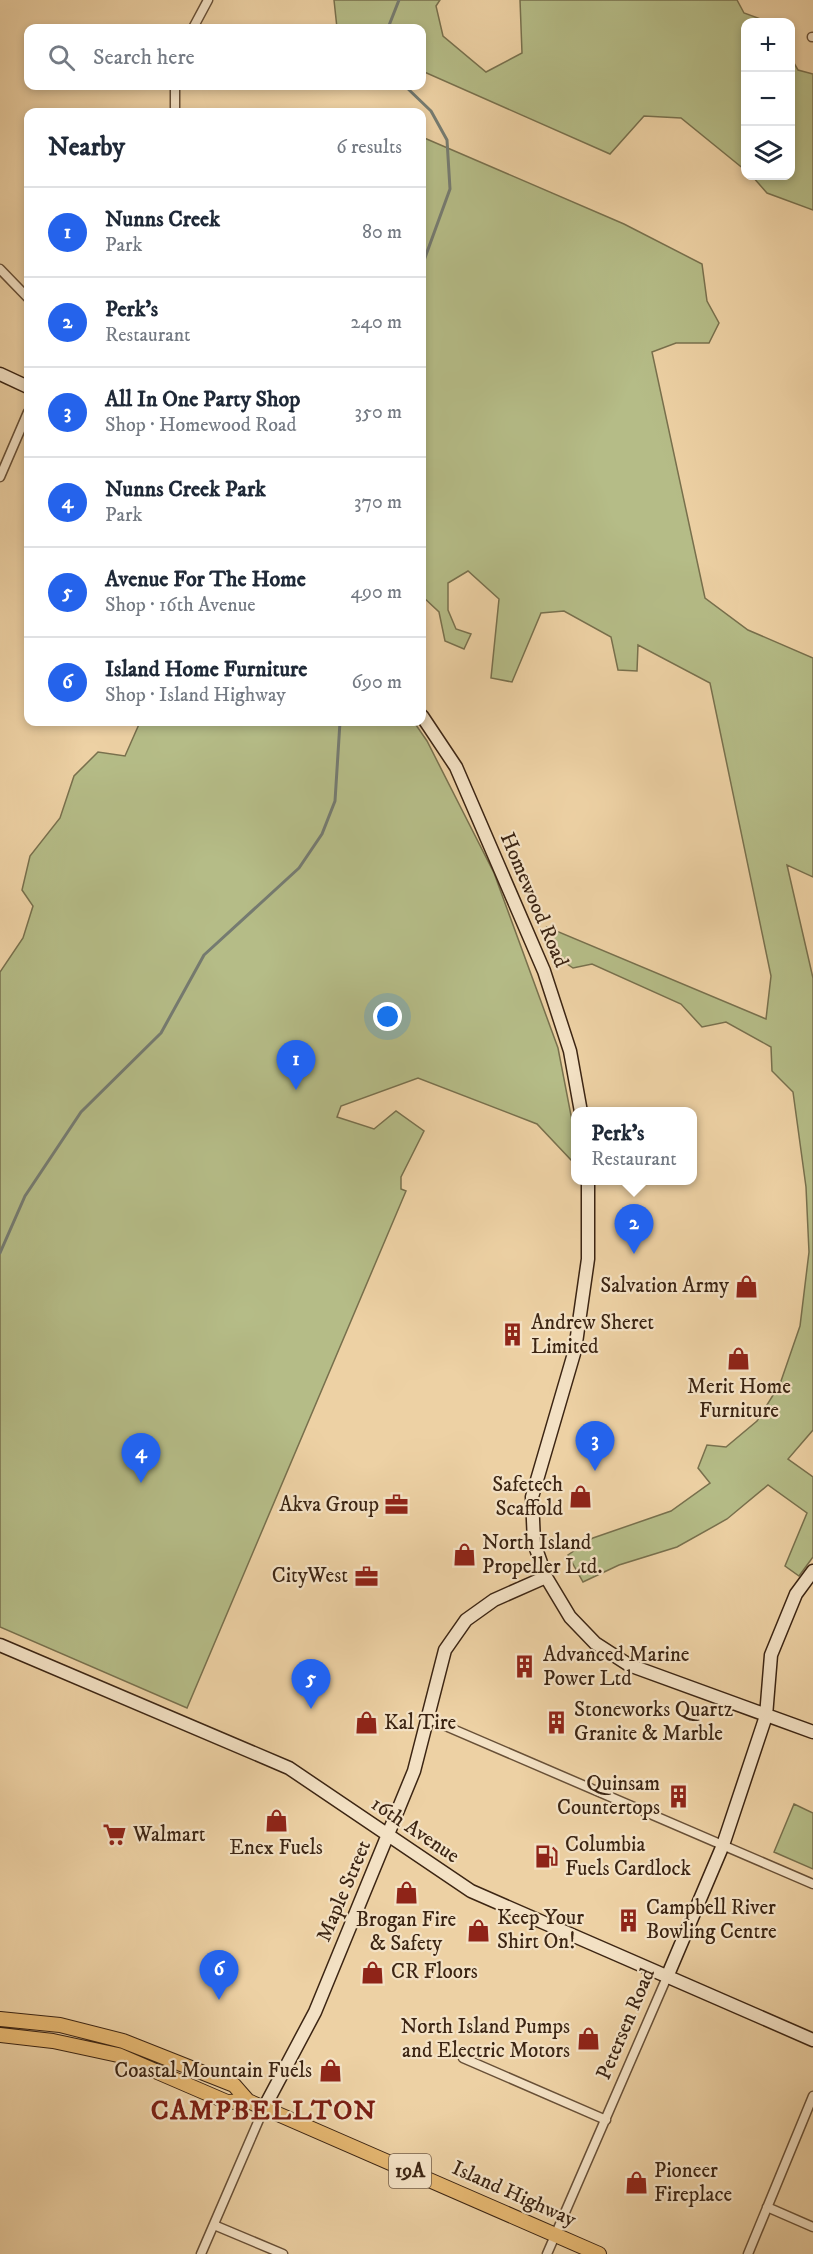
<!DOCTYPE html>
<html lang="en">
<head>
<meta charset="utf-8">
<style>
	body { margin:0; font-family:"IM FELL DW Pica",serif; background:#f6f6f7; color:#1f2937 }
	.controls { position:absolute; right:18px; top:18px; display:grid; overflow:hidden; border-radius:12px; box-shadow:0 3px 9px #0003 }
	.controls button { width:54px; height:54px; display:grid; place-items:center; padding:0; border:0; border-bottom:2px solid #e0e1e3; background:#fff; color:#1f2937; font:30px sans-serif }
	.you { position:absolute; left:388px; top:1017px; width:21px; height:21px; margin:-15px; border:4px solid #fff; border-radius:50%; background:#1a73e8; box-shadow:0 0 0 9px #1a73e833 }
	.badge { display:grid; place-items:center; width:39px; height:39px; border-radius:50%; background:#2563eb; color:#fff; font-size:20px; font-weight:700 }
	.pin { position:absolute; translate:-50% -50px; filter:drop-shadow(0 2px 3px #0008) }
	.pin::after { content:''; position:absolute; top:32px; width:21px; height:18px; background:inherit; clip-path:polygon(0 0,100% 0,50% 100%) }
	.popup { position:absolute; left:571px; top:1107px; width:126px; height:78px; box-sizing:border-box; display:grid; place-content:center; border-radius:12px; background:#fff; filter:drop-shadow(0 2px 4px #0005); font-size:20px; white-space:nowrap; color:#747a83 }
	.popup b { font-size:22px; color:#1f2937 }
	.popup::after { content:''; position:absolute; left:50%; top:100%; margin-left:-12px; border:12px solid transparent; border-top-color:#fff }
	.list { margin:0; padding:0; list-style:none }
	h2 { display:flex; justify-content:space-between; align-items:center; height:78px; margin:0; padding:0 24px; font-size:26px }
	h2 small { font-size:20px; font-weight:400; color:#747a83 }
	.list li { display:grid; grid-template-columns:39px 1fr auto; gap:18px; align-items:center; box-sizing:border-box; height:90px; padding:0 24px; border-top:2px solid #e0e1e3 }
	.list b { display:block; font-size:22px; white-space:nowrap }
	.list p { margin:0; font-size:20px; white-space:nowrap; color:#747a83 }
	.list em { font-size:20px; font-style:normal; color:#747a83 }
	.icon { flex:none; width:33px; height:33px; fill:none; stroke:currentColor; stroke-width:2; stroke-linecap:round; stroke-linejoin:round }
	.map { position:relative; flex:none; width:813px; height:2254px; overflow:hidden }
	.search { position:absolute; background:#fff; box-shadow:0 3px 9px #0003; left:24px; top:24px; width:402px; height:66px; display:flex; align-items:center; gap:15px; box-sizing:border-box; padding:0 21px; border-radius:12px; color:#747a83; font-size:22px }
	.panel { position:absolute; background:#fff; box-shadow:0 3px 9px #0003; left:24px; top:108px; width:402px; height:618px; border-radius:12px }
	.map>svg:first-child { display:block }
</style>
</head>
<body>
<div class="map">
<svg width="813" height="2254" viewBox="0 0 813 2254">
	<rect width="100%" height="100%" fill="#edd1a4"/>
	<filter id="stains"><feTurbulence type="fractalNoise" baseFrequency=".00333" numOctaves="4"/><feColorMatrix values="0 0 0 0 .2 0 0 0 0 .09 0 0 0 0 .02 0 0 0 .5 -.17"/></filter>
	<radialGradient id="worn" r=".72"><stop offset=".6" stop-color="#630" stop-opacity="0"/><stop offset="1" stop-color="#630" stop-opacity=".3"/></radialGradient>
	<path fill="#b5bc87" stroke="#78704d" stroke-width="1.5" d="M 334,0 L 440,0 L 436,6 L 443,36 L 486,72 L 522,53 L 520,0 L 737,0 L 744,13 L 769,22 L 746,22 L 745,170 L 681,118 L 644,116 L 610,154 L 422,71 L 422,28 L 337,28 Z
		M 791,58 L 798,70 L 813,74 L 813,210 L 767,193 L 752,176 L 790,176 Z
		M 422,137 L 624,224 L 702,264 L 707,301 L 719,323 L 709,343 L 676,343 L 652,352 L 705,598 L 748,630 L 813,658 L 813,877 L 787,865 L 813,978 L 813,1430 L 788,1459 L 813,1477 L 813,1557 L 799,1576 L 785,1566 L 807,1513 L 768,1485 L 727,1519 L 677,1547 L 619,1565 L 583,1582 L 568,1555 L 593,1538 L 671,1511 L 710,1483 L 698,1468 L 707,1445 L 726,1447 L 757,1421 L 780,1384 L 800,1326 L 809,1252 L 806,1187 L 793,1092 L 772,1071 L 771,1047 L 726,1022 L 702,1027 L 681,1004 L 592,964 L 573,968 L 557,957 L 547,927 L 766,1019 L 771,976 L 710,683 L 638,645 L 637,671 L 618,670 L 611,637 L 564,611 L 541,613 L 512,682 L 491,678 L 499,599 L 468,571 L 448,583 L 448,610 L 456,629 L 471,634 L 464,649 L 445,641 L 439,612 L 422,596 Z
		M 140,722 L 414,722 L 427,741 L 494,873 L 558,1048 L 575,1136 L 575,1151 L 572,1161 L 537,1124 L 418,1078 L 341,1106 L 337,1117 L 374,1129 L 396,1111 L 424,1131 L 401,1177 L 401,1189 L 406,1191 L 187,1708 L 0,1627 L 0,972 L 23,938 L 33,906 L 22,890 L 30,856 L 60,818 L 74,776 L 98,752 L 125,756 Z
		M 794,1804 L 813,1813 L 813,1869 L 774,1852 Z"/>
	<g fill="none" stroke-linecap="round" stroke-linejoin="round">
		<path stroke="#757b71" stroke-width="3" d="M 388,28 L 399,0
			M 405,86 L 431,111 L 447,140 L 450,189 L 422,266
			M 0,1253 L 25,1196 L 81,1112 L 161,1033 L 204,955 L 299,868 L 322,834 L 335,801 L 340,722"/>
		<defs>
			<path id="street" d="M 193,28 L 208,0
				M 812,37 L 813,37
				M 175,112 L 175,86
				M 0,269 L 28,298
				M 0,477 L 28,412
				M 427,1718 L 813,1884
				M 463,2058 L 606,2120
				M 767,2207 L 813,2227
				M 214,2225 L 283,2254
				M 201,2254 L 264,2108
				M 547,2254 L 667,1977
				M 748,2254 L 813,2096"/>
			<path id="secondary" d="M 0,374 L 28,387
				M 422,716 L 456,767 L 544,971 L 570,1051 L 581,1112
				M 588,1180 L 588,1259 L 575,1350 L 532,1497 L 534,1543 L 546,1577 L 570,1617 L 595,1643 L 629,1665 L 813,1732
				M 0,1645 L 289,1768 L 471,1891 L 813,2040
				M 667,1977 L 723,1845 L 766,1716 L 771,1655 L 796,1594 L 813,1571
				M 264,2108 L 315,2012 L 414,1771 L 445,1650 L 466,1620 L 494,1600 L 546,1577"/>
			<path id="primary" d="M 0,2019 L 60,2025 L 123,2041 L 234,2085 L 248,2101 L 599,2254
				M 0,2035 L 53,2041 L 118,2055 L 227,2102 L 248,2101"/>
		</defs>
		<use href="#street" stroke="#685037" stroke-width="11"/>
		<use href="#secondary" stroke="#3c2513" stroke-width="15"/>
		<use href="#primary" stroke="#3c2513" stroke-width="16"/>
		<use href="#street" stroke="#f3e1c4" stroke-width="8"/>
		<use href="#secondary" stroke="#f3e1c4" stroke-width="12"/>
		<use href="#primary" stroke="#e6b872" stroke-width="14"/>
	</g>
	<defs>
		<symbol id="shop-bare" viewBox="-9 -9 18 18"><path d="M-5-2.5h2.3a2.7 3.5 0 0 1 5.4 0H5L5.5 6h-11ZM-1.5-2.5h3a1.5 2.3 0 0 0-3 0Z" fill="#8f2418" stroke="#f3e1c4" stroke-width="2.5" paint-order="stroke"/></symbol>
		<symbol id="building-bare" viewBox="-9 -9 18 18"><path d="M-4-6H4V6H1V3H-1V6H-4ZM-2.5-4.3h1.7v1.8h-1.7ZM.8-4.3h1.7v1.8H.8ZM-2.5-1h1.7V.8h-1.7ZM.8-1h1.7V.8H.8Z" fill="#8f2418" stroke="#f3e1c4" stroke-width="2.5" paint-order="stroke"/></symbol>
		<symbol id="office-bare" viewBox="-9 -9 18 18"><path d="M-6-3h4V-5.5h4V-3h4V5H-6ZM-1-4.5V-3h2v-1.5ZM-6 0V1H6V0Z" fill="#8f2418" stroke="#f3e1c4" stroke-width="2.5" paint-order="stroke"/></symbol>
		<symbol id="supermarket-bare" viewBox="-9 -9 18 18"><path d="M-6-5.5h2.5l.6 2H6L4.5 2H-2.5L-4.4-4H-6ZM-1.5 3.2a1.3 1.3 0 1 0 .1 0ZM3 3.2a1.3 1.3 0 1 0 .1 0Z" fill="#8f2418" stroke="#f3e1c4" stroke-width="2.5" paint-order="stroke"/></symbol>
		<symbol id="fuel-bare" viewBox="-9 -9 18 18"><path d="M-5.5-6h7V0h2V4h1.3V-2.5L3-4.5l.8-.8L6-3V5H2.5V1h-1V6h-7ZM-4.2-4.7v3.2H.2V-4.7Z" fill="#8f2418" stroke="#f3e1c4" stroke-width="2.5" paint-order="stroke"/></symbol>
	</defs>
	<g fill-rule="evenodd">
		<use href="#shop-bare" x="730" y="1270" width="33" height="33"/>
		<use href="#building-bare" x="496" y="1318" width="33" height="33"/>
		<use href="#shop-bare" x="722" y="1342" width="33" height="33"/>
		<use href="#shop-bare" x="564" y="1480" width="33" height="33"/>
		<use href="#office-bare" x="380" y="1488" width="33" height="33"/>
		<use href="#shop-bare" x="448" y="1538" width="33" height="33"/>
		<use href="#office-bare" x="350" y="1560" width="33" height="33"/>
		<use href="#building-bare" x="508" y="1650" width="33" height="33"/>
		<use href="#building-bare" x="540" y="1706" width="33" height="33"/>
		<use href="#shop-bare" x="350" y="1706" width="33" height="33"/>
		<use href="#building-bare" x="662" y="1780" width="33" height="33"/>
		<use href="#shop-bare" x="260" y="1804" width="33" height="33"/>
		<use href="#supermarket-bare" x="98" y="1818" width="33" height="33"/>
		<use href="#fuel-bare" x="530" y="1840" width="33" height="33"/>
		<use href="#shop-bare" x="390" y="1876" width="33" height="33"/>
		<use href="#building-bare" x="612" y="1904" width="33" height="33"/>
		<use href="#shop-bare" x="462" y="1914" width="33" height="33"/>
		<use href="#shop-bare" x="356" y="1956" width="33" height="33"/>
		<use href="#shop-bare" x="572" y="2022" width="33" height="33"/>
		<use href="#shop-bare" x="314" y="2054" width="33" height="33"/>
		<use href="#shop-bare" x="620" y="2166" width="33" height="33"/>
	</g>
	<g text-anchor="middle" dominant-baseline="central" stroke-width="4.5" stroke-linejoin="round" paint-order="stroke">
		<rect fill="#f3e1c4" stroke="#735d48" stroke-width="1.5" x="389" y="2154" width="42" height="34" rx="4.5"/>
		<g font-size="20" font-weight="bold" fill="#3c2513">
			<text x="410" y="2171">19A</text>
		</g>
		<g font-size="21" fill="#3c2513" stroke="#f3e1c4">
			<text transform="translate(534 900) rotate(67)">Homewood Road</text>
			<text transform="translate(415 1830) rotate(34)">16th Avenue</text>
			<text transform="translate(344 1891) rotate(-67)">Maple Street</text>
			<text transform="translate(626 2024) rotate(-67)">Petersen Road</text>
			<text transform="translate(514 2194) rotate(24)">Island Highway</text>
		</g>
		<g font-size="21" fill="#3c2513" stroke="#f3e1c4" text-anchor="start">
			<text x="729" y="1286" text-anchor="end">Salvation Army</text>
			<text x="531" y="1323">Andrew Sheret<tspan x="531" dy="24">Limited</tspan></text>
			<text x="739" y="1387" text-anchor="middle">Merit Home<tspan x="739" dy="24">Furniture</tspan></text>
			<text x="563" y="1485" text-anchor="end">Safetech<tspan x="563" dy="24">Scaffold</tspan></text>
			<text x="379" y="1505" text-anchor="end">Akva Group</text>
			<text x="482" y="1543">North Island<tspan x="482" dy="24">Propeller Ltd.</tspan></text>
			<text x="348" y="1576" text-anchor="end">CityWest</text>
			<text x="543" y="1655">Advanced Marine<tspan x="543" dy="24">Power Ltd</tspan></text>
			<text x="574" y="1710">Stoneworks Quartz<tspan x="574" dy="24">Granite &amp; Marble</tspan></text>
			<text x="384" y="1723">Kal Tire</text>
			<text x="660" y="1784" text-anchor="end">Quinsam<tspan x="660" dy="24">Countertops</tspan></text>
			<text x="133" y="1835">Walmart</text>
			<text x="565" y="1845">Columbia<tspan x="565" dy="24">Fuels Cardlock</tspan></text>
			<text x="276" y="1848" text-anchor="middle">Enex Fuels</text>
			<text x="646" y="1908">Campbell River<tspan x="646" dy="24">Bowling Centre</tspan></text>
			<text x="497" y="1918">Keep Your<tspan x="497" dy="24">Shirt On!</tspan></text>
			<text x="406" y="1920" text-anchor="middle">Brogan Fire<tspan x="406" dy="24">&amp; Safety</tspan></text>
			<text x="391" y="1972">CR Floors</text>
			<text x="570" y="2027" text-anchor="end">North Island Pumps<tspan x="570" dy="24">and Electric Motors</tspan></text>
			<text x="312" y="2071" text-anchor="end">Coastal Mountain Fuels</text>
			<text x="654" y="2171">Pioneer<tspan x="654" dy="24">Fireplace</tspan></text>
		</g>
		<g font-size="27" font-weight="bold" letter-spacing="1.5" fill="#7a1f14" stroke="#f3e1c4">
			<text x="264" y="2111">CAMPBELLTON</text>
		</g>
	</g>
	<rect width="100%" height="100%" filter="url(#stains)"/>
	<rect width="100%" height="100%" fill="url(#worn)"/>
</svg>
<div class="controls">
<button>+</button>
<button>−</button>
<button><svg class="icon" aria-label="layers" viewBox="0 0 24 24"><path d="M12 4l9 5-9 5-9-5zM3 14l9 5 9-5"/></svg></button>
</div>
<div class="you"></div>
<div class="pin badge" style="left:296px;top:1090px">1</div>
<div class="pin badge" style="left:634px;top:1254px">2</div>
<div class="popup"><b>Perk's</b>Restaurant</div>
<div class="pin badge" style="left:595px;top:1471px">3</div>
<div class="pin badge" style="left:141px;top:1483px">4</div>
<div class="pin badge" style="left:311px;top:1709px">5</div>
<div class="pin badge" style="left:219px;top:2000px">6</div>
<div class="search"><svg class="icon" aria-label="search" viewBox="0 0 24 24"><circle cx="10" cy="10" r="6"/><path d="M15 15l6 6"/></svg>Search here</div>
<section class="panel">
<h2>Nearby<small>6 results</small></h2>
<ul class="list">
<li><span class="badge">1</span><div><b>Nunns Creek</b><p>Park</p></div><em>80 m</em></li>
<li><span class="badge">2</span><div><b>Perk's</b><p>Restaurant</p></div><em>240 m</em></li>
<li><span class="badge">3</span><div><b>All In One Party Shop</b><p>Shop · Homewood Road</p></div><em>350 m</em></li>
<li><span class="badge">4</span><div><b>Nunns Creek Park</b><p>Park</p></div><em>370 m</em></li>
<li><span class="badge">5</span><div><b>Avenue For The Home</b><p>Shop · 16th Avenue</p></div><em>490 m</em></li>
<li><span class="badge">6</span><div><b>Island Home Furniture</b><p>Shop · Island Highway</p></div><em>690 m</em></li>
</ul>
</section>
</div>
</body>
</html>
